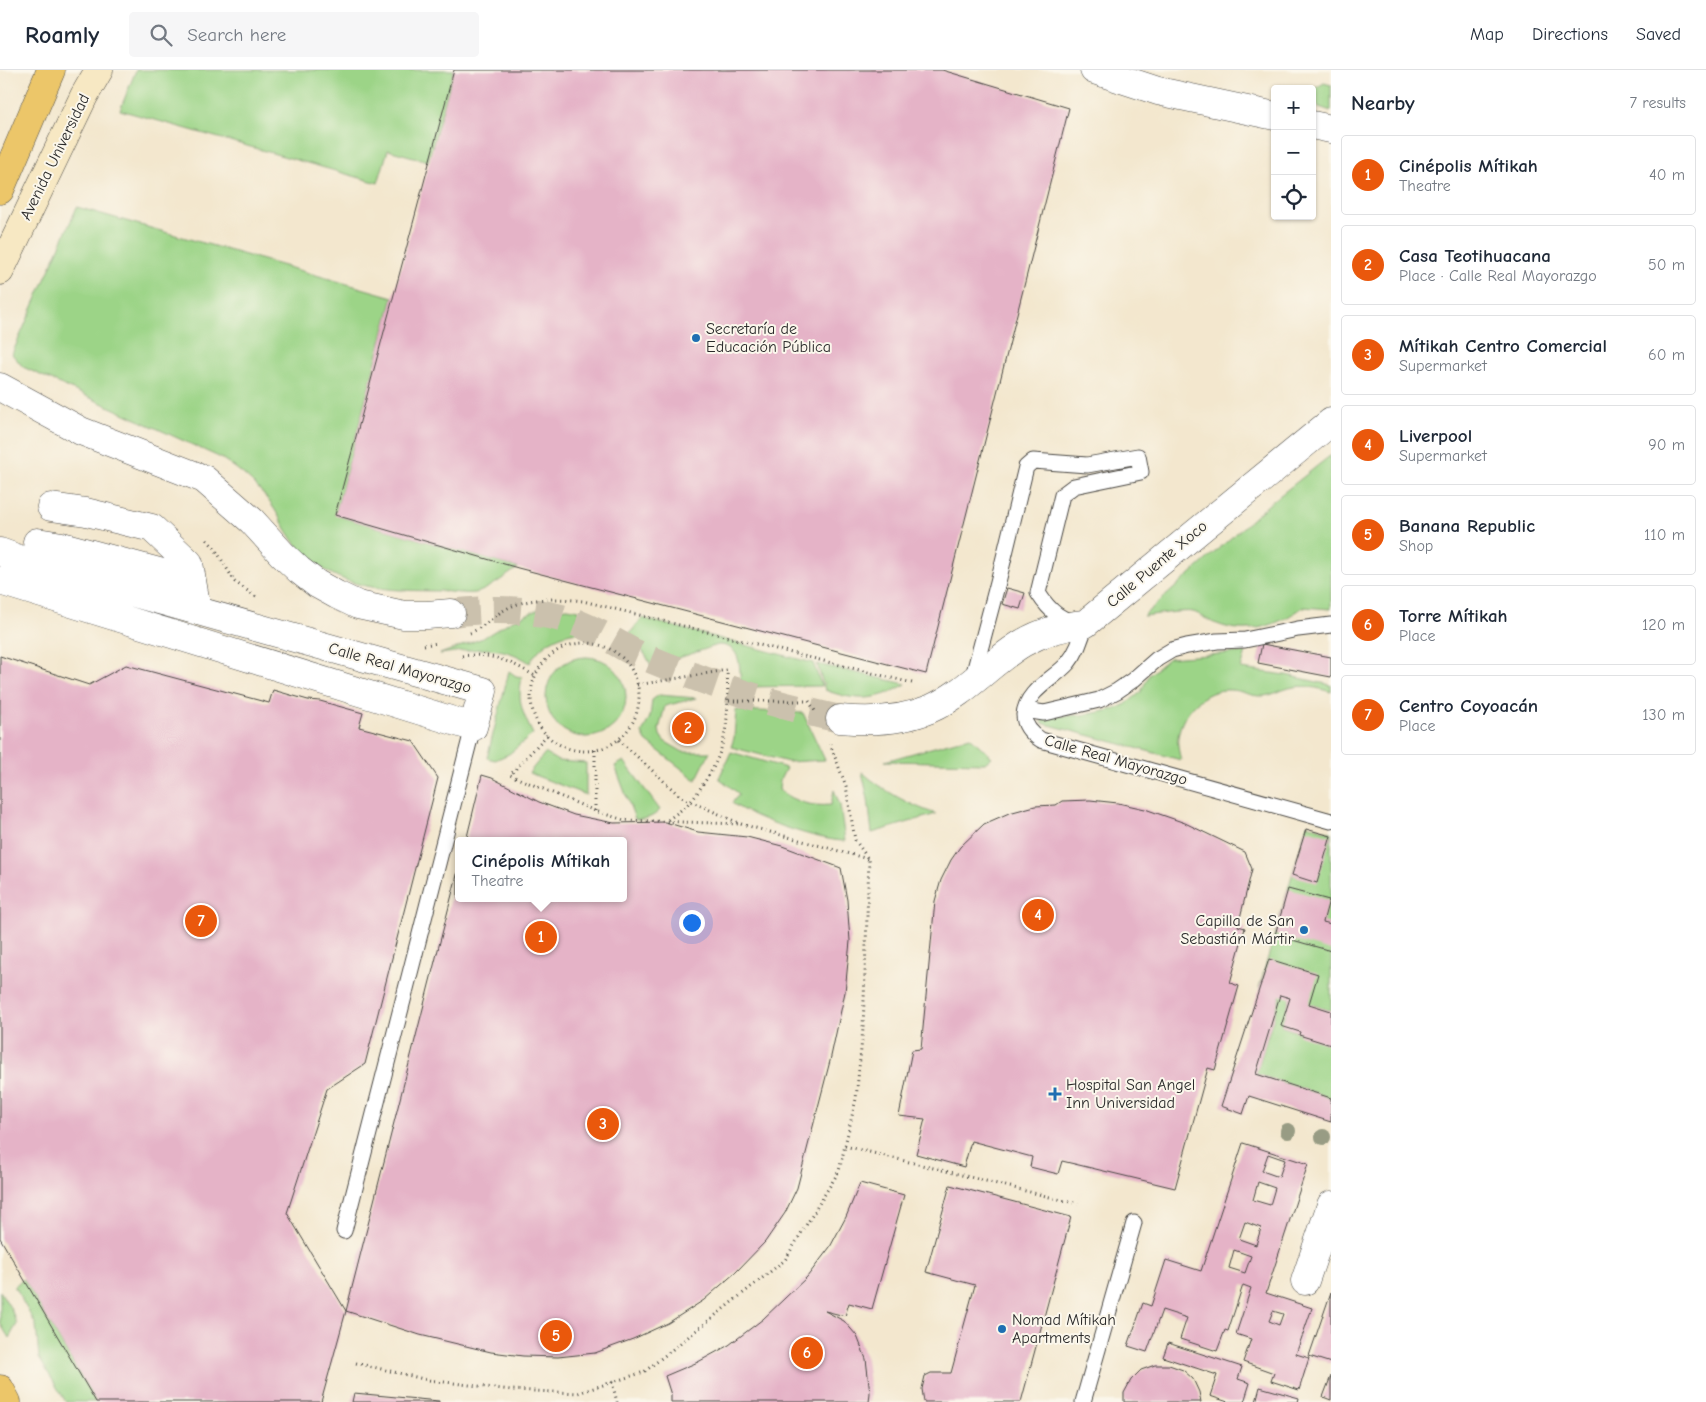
<!DOCTYPE html>
<html lang="en">
<head>
<meta charset="utf-8">
<style>
	body { margin:0; font-family:"Comic Neue",sans-serif; background:#f6f6f7; color:#1f2937 }
	.controls { position:absolute; right:15px; top:15px; display:grid; overflow:hidden; border-radius:5px; box-shadow:0 1px 4px #0004 }
	.controls button { width:45px; height:45px; display:grid; place-items:center; padding:0; border:0; border-bottom:1px solid #e0e1e3; background:#fff; color:#1f2937; font:25px sans-serif }
	.you { position:absolute; left:691px; top:852px; width:18px; height:18px; margin:-12px; border:4px solid #fff; border-radius:50%; background:#1a73e8; box-shadow:0 0 0 8px #1a73e833 }
	.badge { display:grid; place-items:center; width:32px; height:32px; border-radius:50%; background:#ea580c; color:#fff; font-size:16px; font-weight:700 }
	.pin { position:absolute; translate:-50% -50%; border:2px solid #fff; box-shadow:0 1px 5px #0006 }
	.popup { position:absolute; left:455px; top:767px; width:172px; height:65px; box-sizing:border-box; display:grid; place-content:center; border-radius:5px; background:#fff; filter:drop-shadow(0 1px 4px #0005); font-size:16px; white-space:nowrap; color:#747a83 }
	.popup b { font-size:19px; color:#1f2937 }
	.popup::after { content:''; position:absolute; left:50%; top:100%; margin-left:-10px; border:10px solid transparent; border-top-color:#fff }
	.list { margin:0; padding:0; list-style:none }
	h2 { display:flex; justify-content:space-between; align-items:center; height:65px; margin:0; padding:0 20px; font-size:21px }
	h2 small { font-size:16px; font-weight:400; color:#747a83 }
	.list li { display:grid; grid-template-columns:32px 1fr auto; gap:15px; align-items:center; box-sizing:border-box; height:80px; margin:0 10px 10px; padding:0 10px; border:1px solid #e0e1e3; border-radius:5px }
	.list b { display:block; font-size:19px; white-space:nowrap }
	.list p { margin:0; font-size:16px; white-space:nowrap; color:#747a83 }
	.list em { font-size:16px; font-style:normal; color:#747a83 }
	.icon { flex:none; width:28px; height:28px; fill:none; stroke:currentColor; stroke-width:2; stroke-linecap:round; stroke-linejoin:round }
	.map { position:relative; flex:none; width:1331px; height:1332px; overflow:hidden }
	header { display:flex; align-items:center; gap:30px; box-sizing:border-box; height:70px; padding:0 25px; background:#fff; border-bottom:1px solid #e0e1e3 }
	header strong { font-size:24px }
	nav { display:flex; gap:28px; margin-inline-start:auto; font-size:18px }
	.search { width:350px; height:45px; background:#f6f6f7; display:flex; align-items:center; gap:12px; box-sizing:border-box; padding:0 18px; border-radius:5px; color:#747a83; font-size:19px }
	main { display:flex }
	aside { flex:1; background:#fff }
	.map>svg:first-child { display:block }
</style>
</head>
<body>
<header>
<strong>Roamly</strong>
<div class="search"><svg class="icon" aria-label="search" viewBox="0 0 24 24"><circle cx="10" cy="10" r="6"/><path d="M15 15l6 6"/></svg>Search here</div>
<nav><a>Map</a><a>Directions</a><a>Saved</a></nav>
</header>
<main>
<div class="map">
<svg width="1331" height="1332" viewBox="0 0 1331 1332">
	<rect width="100%" height="100%" fill="#fbf7ec"/>
	<filter id="ink" filterUnits="userSpaceOnUse"><feTurbulence type="fractalNoise" baseFrequency=".02" numOctaves="2"/><feDisplacementMap in="SourceGraphic" scale="10" xChannelSelector="R" yChannelSelector="G"/><feConvolveMatrix kernelMatrix="1 2 1 2 8 2 1 2 1" color-interpolation-filters="sRGB"/></filter>
	<filter id="wash" filterUnits="userSpaceOnUse"><feTurbulence type="fractalNoise" baseFrequency=".0096" numOctaves="4" result="noise"/><feDisplacementMap in="SourceGraphic" scale="20" xChannelSelector="R" yChannelSelector="G"/><feGaussianBlur stdDeviation="1.12" result="paint"/><feColorMatrix in="noise" values="0 0 0 0 0 0 0 0 0 0 0 0 0 0 0 0 0 1.4 0 .05"/><feComposite in="paint" operator="in"/></filter>
	<g filter="url(#wash)">
		<rect width="100%" height="100%" fill="#f3e7ce"/>
		<path fill="#9cd487" stroke="#648059" d="M 136,0 L 454,0 L 428,91 L 388,80 L 378,113 L 120,40 Z
			M 1324,13 L 1331,15 L 1331,41 L 1319,37 L 1313,29 L 1314,19 Z
			M 77,137 L 393,227 L 335,445 L 518,498 C 507,505 492,517 479,522 C 471,525 451,522 441,521 C 388,520 339,522 300,479 C 290,467 283,453 275,440 C 261,418 243,402 221,388 L 23,297 L 12,284 Z
			M 1331,385 L 1331,539 L 1303,537 C 1278,556 1247,566 1217,554 C 1209,552 1199,543 1193,542 C 1184,540 1154,545 1143,546 L 1269,434 Z
			M 568,538 L 579,540 L 578,562 C 558,564 539,575 530,593 C 499,572 474,580 440,584 L 483,568 L 511,551 L 537,540 Z
			M 642,548 L 813,593 L 822,616 L 741,617 C 739,598 743,575 718,575 L 651,597 C 647,584 638,575 627,567 Z
			M 1246,582 L 1241,599 L 1286,605 L 1331,615 L 1331,622 C 1317,618 1304,614 1289,618 C 1281,620 1273,625 1264,626 C 1251,627 1241,620 1230,620 C 1204,618 1181,643 1178,667 C 1177,675 1179,683 1181,690 L 1042,653 L 1043,647 L 1084,645 L 1116,639 L 1126,634 L 1141,622 L 1149,605 L 1169,588 Z
			M546 627a40 40 0 1 1 80 0a40 40 0 1 1-80 0Z
			M 817,594 L 906,614 C 878,631 857,632 825,620 Z
			M 509,601 L 516,606 L 522,607 C 517,631 522,642 533,664 L 509,684 L 495,690 L 487,688 Z
			M 659,625 L 696,628 L 665,636 L 659,659 L 660,665 L 664,671 L 683,682 L 710,682 L 696,710 L 646,671 L 642,663 L 650,647 L 652,630 Z
			M 736,640 L 803,643 L 825,690 L 788,692 L 731,677 L 734,668 Z
			M 970,667 L 992,687 L 985,693 L 885,691 Z
			M 731,682 L 786,698 L 780,710 L 779,720 C 794,732 812,737 831,735 L 834,720 L 840,735 L 845,771 C 820,771 751,748 732,733 L 739,724 L 719,708 Z
			M 545,683 L 558,691 L 586,693 L 586,725 L 529,703 Z
			M 624,691 L 660,740 C 653,747 646,750 635,749 L 615,696 Z
			M 862,702 C 884,721 909,735 936,744 L 872,763 L 868,729 Z
			M 1307,754 L 1331,762 L 1331,941 L 1290,928 L 1281,956 L 1331,975 L 1331,1028 L 1256,1004 L 1280,926 L 1259,918 Z
			M 24,1209 L 96,1332 L 66,1332 L 39,1288 L 36,1255 L 14,1216 Z
			M 0,1221 L 11,1239 L 17,1254 L 9,1268 L 0,1253 Z"/>
		<g id="blocks">
			<path fill="#e5b3c7" fill-rule="evenodd" d="M 454,0 L 942,0 L 1069,38 L 926,604 L 518,498 L 335,445 Z
				M 1007,518 L 1025,523 L 1020,539 L 1002,534 Z
				M 1262,574 L 1331,587 L 1331,607 L 1258,593 Z
				M 0,586 L 89,615 L 126,595 L 269,633 L 273,620 L 308,630 L 320,631 L 363,643 L 359,657 L 413,671 L 438,708 L 365,994 L 327,1019 L 287,1143 L 346,1241 L 458,801 L 458,828 L 624,828 L 624,771 L 466,771 L 482,705 L 492,708 L 539,732 L 574,745 L 614,753 L 665,752 L 698,762 L 747,767 L 782,776 L 841,798 L 847,830 L 850,871 L 845,922 L 830,991 L 797,1118 L 785,1143 L 765,1172 L 736,1202 L 704,1230 L 668,1253 L 633,1269 L 595,1283 L 558,1287 L 523,1286 L 491,1282 L 420,1265 L 346,1241 L 321,1332 L 96,1332 L 0,1168 Z
				M 1090,730 L 1118,733 L 1145,739 L 1185,753 L 1245,782 L 1252,799 L 1238,856 L 1245,858 L 1230,913 L 1239,916 L 1215,1000 L 1208,998 L 1175,1118 L 1062,1091 L 1058,1104 L 1030,1097 L 1032,1087 L 971,1071 L 964,1097 L 916,1084 L 925,1049 L 899,1046 L 912,980 L 921,979 L 935,831 L 941,810 L 951,790 L 960,777 L 984,754 L 1009,743 L 1035,736 L 1056,735 L 1062,731 Z
				M 1306,759 L 1331,766 L 1317,813 L 1292,805 Z
				M 1288,819 L 1329,830 L 1323,852 L 1331,854 L 1331,881 L 1275,865 Z
				M 1269,889 L 1318,904 L 1309,934 L 1331,941 L 1331,975 L 1299,965 L 1300,962 L 1281,956 L 1290,928 L 1280,925 L 1256,1004 L 1331,1028 L 1331,1052 L 1249,1026 L 1243,1044 L 1221,1036 Z
				M 1243,1073 L 1308,1094 L 1266,1223 L 1312,1238 L 1296,1284 L 1309,1288 L 1299,1320 L 1271,1311 L 1274,1303 L 1243,1292 L 1251,1269 L 1236,1264 L 1251,1218 L 1243,1215 L 1228,1261 L 1225,1260 L 1217,1281 L 1180,1269 L 1187,1248 L 1162,1240 L 1147,1282 L 1128,1276 L 1143,1233 L 1151,1236 L 1166,1190 L 1201,1201 ZM 1268,1084 L 1285,1090 L 1279,1107 L 1262,1101 ZM 1258,1112 L 1275,1118 L 1270,1135 L 1253,1130 ZM 1245,1152 L 1261,1158 L 1256,1175 L 1239,1169 ZM 1234,1180 L 1251,1186 L 1245,1203 L 1229,1198 ZM 1273,1241 L 1283,1244 L 1279,1255 L 1269,1251 Z
				M 860,1113 L 904,1125 L 872,1239 L 849,1233 L 845,1246 L 825,1241 L 844,1251 L 857,1266 L 866,1289 L 870,1323 L 869,1332 L 671,1332 L 671,1325 L 665,1306 L 698,1292 L 729,1275 L 763,1249 L 807,1207 L 830,1177 L 846,1147 Z
				M 950,1115 L 1071,1147 L 1021,1332 L 924,1332 L 922,1319 L 925,1306 L 931,1303 L 951,1303 L 975,1215 L 926,1202 Z
				M 1331,1222 L 1331,1293 L 1309,1286 Z
				M 1168,1273 L 1242,1297 L 1238,1309 L 1250,1313 L 1244,1332 L 1228,1332 L 1210,1326 L 1217,1305 L 1163,1287 Z
				M 1155,1295 L 1169,1295 L 1183,1300 L 1193,1309 L 1199,1322 L 1201,1332 L 1124,1332 L 1124,1323 L 1131,1310 L 1141,1300 Z
				M 1331,1306 L 1331,1330 L 1323,1327 Z
				M 1260,1317 L 1299,1328 L 1298,1332 L 1256,1332 Z
				M 354,1323 L 439,1331 L 439,1332 L 352,1332 Z"/>
		</g>
	</g>
	<g filter="url(#ink)">
		<use href="#blocks" fill-opacity="0" stroke="#494743" stroke-width="1"/>
		<g fill="none" stroke-linecap="round" stroke-linejoin="round">
			<path stroke="#cbc1ad" stroke-width="28" stroke-dasharray="28 14" stroke-linecap="butt" d="M 451,543 C 493,538 536,538 577,553 C 597,561 613,571 631,581 C 647,588 664,595 680,601 C 732,622 786,637 840,649"/>
			<defs>
				<path id="service" d="M 972,610 L 998,512 L 1026,397 L 1033,391 L 1087,395 L 1138,386 L 1141,402 L 1074,416 L 1062,425 L 1038,523 C 1050,542 1062,552 1085,554 C 1082,568 1078,581 1068,593 C 1053,610 1026,620 1024,645 C 1024,656 1032,664 1041,670 L 1331,751
					M 1025,640 L 1044,643 L 1099,630 L 1117,621 L 1133,610 L 1157,589 L 1172,580 L 1187,576 L 1217,571 L 1245,570 L 1298,559 L 1331,555
					M 344,1161 L 473,657
					M 1083,1332 L 1134,1153"/>
				<path id="minor" d="M 1094,0 L 1158,21 L 1275,46
					M 1312,55 L 1331,59
					M 0,317 L 81,361 L 204,409 L 252,451 L 282,484 L 299,500 L 317,514 L 337,525 L 358,535 L 404,545 L 427,545 L 451,543
					M 51,437 L 86,442 L 152,458 L 189,493 L 197,540
					M 37,472 L 62,476 L 159,502 L 194,525
					M 0,482 L 38,496 L 483,621 L 473,657 L 0,511
					M 840,649 C 871,652 901,651 930,639 C 966,623 991,592 1023,573 C 1042,562 1064,556 1085,554 L 1331,352
					M 1305,1211 L 1331,1135"/>
				<path id="secondary" d="M 0,201 L 84,26 L 99,0"/>
				<path id="primary" d="M 0,120 L 51,0
					M 0,1319 L 7,1332"/>
			</defs>
			<use href="#service" stroke="#494743" stroke-width="17"/>
			<use href="#minor" stroke="#494743" stroke-width="29"/>
			<use href="#secondary" stroke="#494743" stroke-width="29"/>
			<use href="#primary" stroke="#494743" stroke-width="29"/>
			<path stroke="#494743" stroke-width="3" stroke-dasharray="1 4" stroke-linecap="butt" d="M 207,470 L 214,477 L 235,512 L 258,528
				M 470,563 C 484,557 493,546 506,539 C 528,527 558,528 583,531 L 912,613
				M531 627a54 54 0 1 1 108 0a54 54 0 1 1-108 0Z
				M 424,575 L 438,573
				M 462,586 C 490,582 512,592 535,606
				M 637,615 L 727,600 C 729,643 729,678 703,714 C 699,720 695,728 689,733 C 682,740 673,746 665,752
				M 729,631 L 809,631 L 815,641
				M 547,665 L 510,705 L 595,741 L 624,750 L 741,754
				M 619,670 L 681,727 L 741,754 L 868,789
				M 595,741 L 595,679
				M 845,1076 L 1078,1134
				M 356,1293 L 428,1310 L 511,1320 L 578,1323 L 644,1302 L 785,1190 L 839,1101 L 856,1029 L 863,959 L 869,790 L 855,770 L 846,716 L 830,674
				M 612,1312 L 617,1332"/>
			<use href="#service" stroke="#fff" stroke-width="15"/>
			<use href="#minor" stroke="#fff" stroke-width="28"/>
			<use href="#secondary" stroke="#f7e8c3" stroke-width="28"/>
			<use href="#primary" stroke="#ecc669" stroke-width="28"/>
		</g>
		<g fill="#989c84">
			<circle cx="1288" cy="1061" r="8"/>
			<circle cx="1323" cy="1067" r="8"/>
		</g>
	</g>
	<g fill="#1f6fb2" stroke="#fbf7ec" stroke-width="2">
		<circle cx="696" cy="268" r="5"/>
		<circle cx="1304" cy="860" r="5"/>
		<path d="M1052.5 1016.5h5v5h5v5h-5v5h-5v-5h-5v-5h5z"/>
		<circle cx="1002" cy="1259" r="5"/>
	</g>
	<g text-anchor="middle" dominant-baseline="central" stroke-width="4" stroke-linejoin="round" paint-order="stroke">
		<g font-size="16" fill="#2b2b2b" stroke="#fbf7ec">
			<text transform="translate(55 87) rotate(-64)">Avenida Universidad</text>
			<text transform="translate(1157 494) rotate(-40)">Calle Puente Xoco</text>
			<text transform="translate(400 598) rotate(16)">Calle Real Mayorazgo</text>
			<text transform="translate(1116 690) rotate(16)">Calle Real Mayorazgo</text>
		</g>
		<g font-size="16" fill="#2b2b2b" stroke="#fbf7ec" text-anchor="start">
			<text x="706" y="259">Secretaría de<tspan x="706" dy="18">Educación Pública</tspan></text>
			<text x="1294" y="851" text-anchor="end">Capilla de San<tspan x="1294" dy="18">Sebastián Mártir</tspan></text>
			<text x="1066" y="1015">Hospital San Angel<tspan x="1066" dy="18">Inn Universidad</tspan></text>
			<text x="1012" y="1250">Nomad Mítikah<tspan x="1012" dy="18">Apartments</tspan></text>
		</g>
	</g>
</svg>
<div class="controls">
<button>+</button>
<button>−</button>
<button><svg class="icon" aria-label="locate" viewBox="0 0 24 24"><circle cx="12" cy="12" r="6"/><path d="M12 2v4M12 18v4M2 12h4M18 12h4"/></svg></button>
</div>
<div class="you"></div>
<div class="pin badge" style="left:541px;top:867px">1</div>
<div class="popup"><b>Cinépolis Mítikah</b>Theatre</div>
<div class="pin badge" style="left:688px;top:658px">2</div>
<div class="pin badge" style="left:603px;top:1054px">3</div>
<div class="pin badge" style="left:1038px;top:845px">4</div>
<div class="pin badge" style="left:556px;top:1266px">5</div>
<div class="pin badge" style="left:807px;top:1283px">6</div>
<div class="pin badge" style="left:201px;top:851px">7</div>
</div>
<aside>
<h2>Nearby<small>7 results</small></h2>
<ul class="list">
<li><span class="badge">1</span><div><b>Cinépolis Mítikah</b><p>Theatre</p></div><em>40 m</em></li>
<li><span class="badge">2</span><div><b>Casa Teotihuacana</b><p>Place · Calle Real Mayorazgo</p></div><em>50 m</em></li>
<li><span class="badge">3</span><div><b>Mítikah Centro Comercial</b><p>Supermarket</p></div><em>60 m</em></li>
<li><span class="badge">4</span><div><b>Liverpool</b><p>Supermarket</p></div><em>90 m</em></li>
<li><span class="badge">5</span><div><b>Banana Republic</b><p>Shop</p></div><em>110 m</em></li>
<li><span class="badge">6</span><div><b>Torre Mítikah</b><p>Place</p></div><em>120 m</em></li>
<li><span class="badge">7</span><div><b>Centro Coyoacán</b><p>Place</p></div><em>130 m</em></li>
</ul>
</aside>
</main>
</body>
</html>
